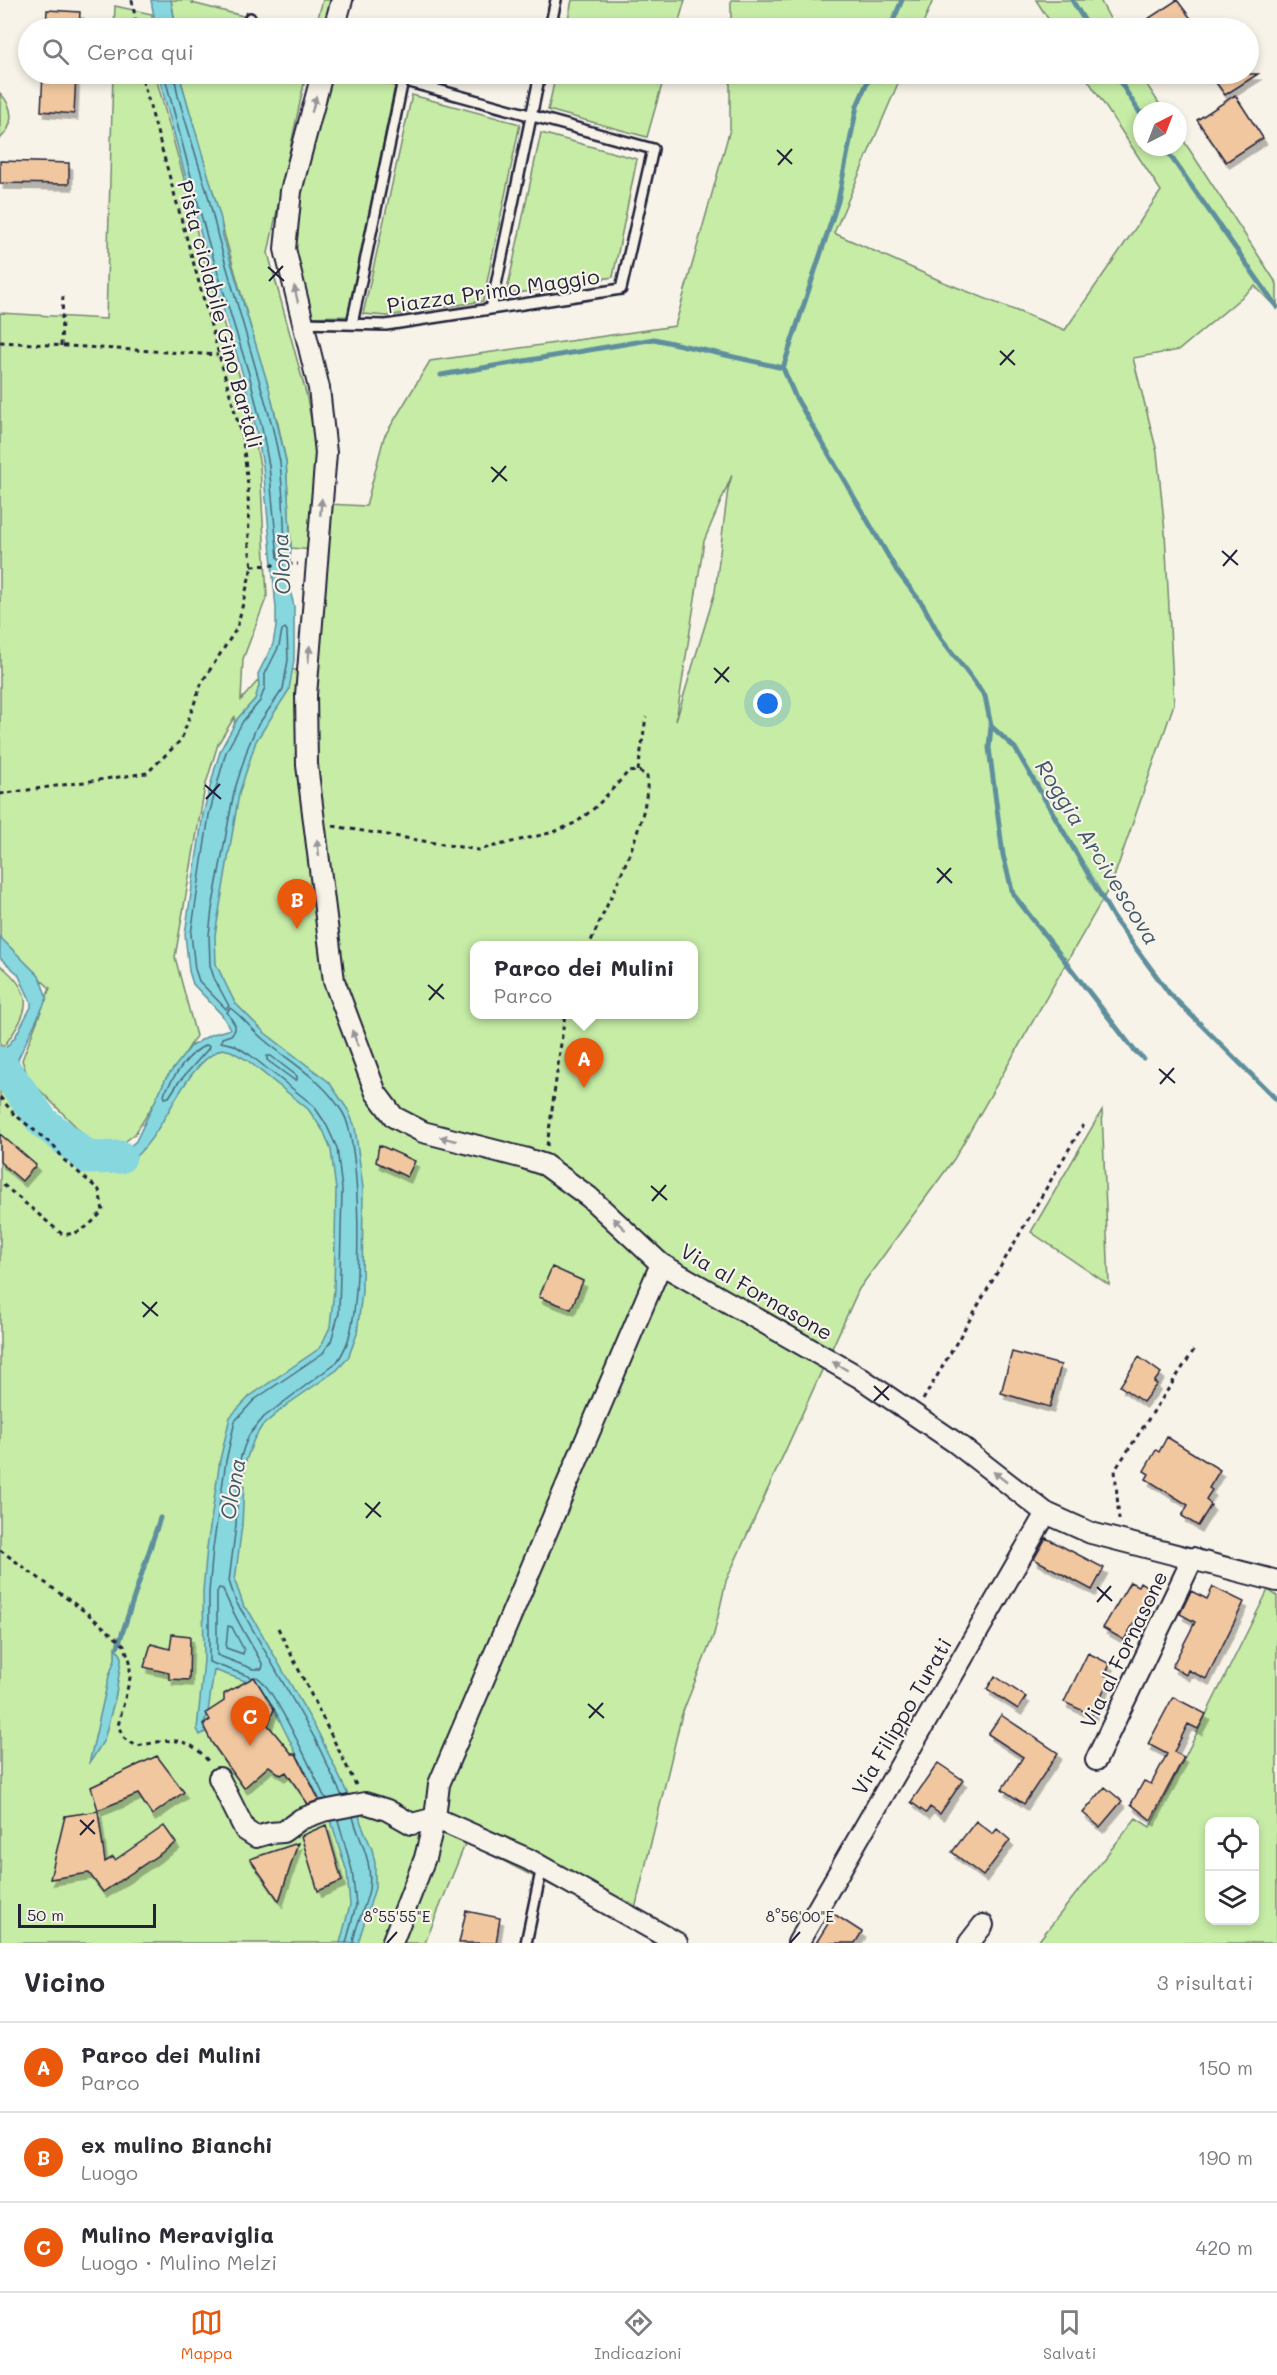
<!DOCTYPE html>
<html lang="it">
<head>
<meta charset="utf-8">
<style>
	body { margin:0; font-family:Mali,sans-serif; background:#f2f2f3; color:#2b2b33 }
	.controls { position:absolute; right:18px; bottom:18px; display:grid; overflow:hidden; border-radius:12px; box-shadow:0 3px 9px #0003 }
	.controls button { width:54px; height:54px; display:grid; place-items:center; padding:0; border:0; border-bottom:2px solid #e1e1e2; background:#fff; color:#2b2b33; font:30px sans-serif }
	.compass { position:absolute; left:1133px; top:102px; width:54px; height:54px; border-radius:50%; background:#fff; box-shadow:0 3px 9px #0003; rotate:42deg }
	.scale { position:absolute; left:18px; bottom:15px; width:138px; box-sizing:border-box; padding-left:6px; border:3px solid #22223b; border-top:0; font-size:16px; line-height:21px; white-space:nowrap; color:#22223b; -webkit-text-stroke:4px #f7f3e8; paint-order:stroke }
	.you { position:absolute; left:768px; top:704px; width:21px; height:21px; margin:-15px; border:4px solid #fff; border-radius:50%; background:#1a73e8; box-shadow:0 0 0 9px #1a73e833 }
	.badge { display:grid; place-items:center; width:39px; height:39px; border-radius:50%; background:#ea580c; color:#fff; font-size:20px; font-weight:700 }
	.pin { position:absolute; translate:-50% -50px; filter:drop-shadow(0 2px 3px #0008) }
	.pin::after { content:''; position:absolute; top:32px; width:21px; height:18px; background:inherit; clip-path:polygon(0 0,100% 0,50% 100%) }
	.popup { position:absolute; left:470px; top:941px; width:228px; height:78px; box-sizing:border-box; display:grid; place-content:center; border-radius:12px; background:#fff; filter:drop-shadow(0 2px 4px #0005); font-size:20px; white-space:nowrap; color:#7c7c81 }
	.popup b { font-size:22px; color:#2b2b33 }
	.popup::after { content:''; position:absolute; left:50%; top:100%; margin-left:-12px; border:12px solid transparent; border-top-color:#fff }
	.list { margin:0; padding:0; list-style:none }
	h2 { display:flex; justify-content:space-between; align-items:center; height:78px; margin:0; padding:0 24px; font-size:26px }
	h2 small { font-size:20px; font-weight:400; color:#7c7c81 }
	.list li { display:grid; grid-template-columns:39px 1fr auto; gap:18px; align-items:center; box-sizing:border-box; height:90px; padding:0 24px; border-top:2px solid #e1e1e2 }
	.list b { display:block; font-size:22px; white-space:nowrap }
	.list p { margin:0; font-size:20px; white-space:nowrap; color:#7c7c81 }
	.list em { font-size:20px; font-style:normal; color:#7c7c81 }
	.icon { flex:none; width:33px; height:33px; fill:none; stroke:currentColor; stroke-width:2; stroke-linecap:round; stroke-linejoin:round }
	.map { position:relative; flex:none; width:1277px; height:1943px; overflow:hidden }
	.search { position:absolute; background:#fff; box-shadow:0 3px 9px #0003; left:18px; right:18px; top:18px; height:66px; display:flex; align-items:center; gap:15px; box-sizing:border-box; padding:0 21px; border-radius:33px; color:#7c7c81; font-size:22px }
	.sheet { height:348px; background:#fff }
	nav { display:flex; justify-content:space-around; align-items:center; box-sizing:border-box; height:84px; border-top:2px solid #e1e1e2; background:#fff; font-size:16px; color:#7c7c81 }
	nav a { display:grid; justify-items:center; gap:3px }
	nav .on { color:#ea580c }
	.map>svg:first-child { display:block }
</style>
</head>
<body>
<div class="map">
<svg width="1277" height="1943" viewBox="0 0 1277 1943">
	<defs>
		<filter id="shadow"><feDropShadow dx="3.5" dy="6" stdDeviation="0" flood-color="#0004"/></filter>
	</defs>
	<rect width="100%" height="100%" fill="#f7f3e8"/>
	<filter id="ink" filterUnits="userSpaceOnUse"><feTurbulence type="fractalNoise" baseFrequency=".0167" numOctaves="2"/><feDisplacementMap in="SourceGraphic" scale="12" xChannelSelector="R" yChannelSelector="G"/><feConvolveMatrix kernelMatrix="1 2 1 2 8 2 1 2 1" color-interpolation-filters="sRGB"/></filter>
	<g filter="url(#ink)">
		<path fill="#c6eca6" stroke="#748770" stroke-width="1.5" fill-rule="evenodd" d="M 171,0 L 193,0 L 192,3 L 290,28 L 176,28 Z
			M 323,0 L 331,0 L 323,28 L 315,28 Z
			M 572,0 L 685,0 L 677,28 L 566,28 Z
			M 731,0 L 933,0 L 921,28 L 731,28 Z
			M 1036,0 L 1100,0 L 1115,28 L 1054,28 Z
			M 115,6 L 152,14 L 152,28 L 114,28 Z
			M 113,74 L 155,74 L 193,211 L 199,243 L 248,404 L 260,466 L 267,596 L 243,659 L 241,700 L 270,667 L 313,672 L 328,504 L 366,506 L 384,437 L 430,361 L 675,326 L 730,129 L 730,74 L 902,74 L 834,233 L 941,281 L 1065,330 L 1161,191 L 1084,74 L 1140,74 L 1164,111 L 1142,111 L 1142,147 L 1178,147 L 1178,132 L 1277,284 L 1277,309 L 1255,286 L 1179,350 L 1133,358 L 1157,452 L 1165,532 L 1174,704 L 1112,883 L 954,1159 L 859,1289 L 726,1581 L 714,1634 L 682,1714 L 631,1926 L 466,1842 L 425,1943 L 0,1943 L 0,1055 L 12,1064 L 46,1112 L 73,1138 L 113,1153 L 133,1147 L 195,1056 L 234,1033 L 188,928 L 228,806 L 235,716 L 218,744 L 205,787 L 175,957 L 196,1036 L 135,1134 L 118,1147 L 92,1143 L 28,1078 L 22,1060 L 50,988 L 0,944 L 0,313 L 106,319 ZM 732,475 L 728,489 L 715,592 L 676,721 L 704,541 ZM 474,946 L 694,946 L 694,1014 L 474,1014 Z
			M 179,74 L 306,74 L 268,253 L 306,393 L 317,449 L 313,550 L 291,548 L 286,461 L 278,424 Z
			M 331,74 L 354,74 L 395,86 L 348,316 L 308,317 L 294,250 L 298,195 Z
			M 556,74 L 665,74 L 647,137 L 548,110 Z
			M 0,93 C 14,107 15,125 0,139 Z
			M 412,95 L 520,124 L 483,301 L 387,316 L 363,314 Z
			M 541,133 L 637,159 L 613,277 L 506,295 Z
			M 0,965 C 37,994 29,1012 4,1046 L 0,1046 Z
			M 1102,1110 L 1109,1285 L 1031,1232 Z
			M 1268,1590 L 1277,1596 L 1277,1943 L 1037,1943 L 1136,1818 L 1150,1827 ZM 1210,1822 L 1254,1822 L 1254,1920 L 1210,1920 Z"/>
		<path fill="#86d7de" stroke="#5e8f9d" stroke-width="1.5" d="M 151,0 L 171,0 L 176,28 L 156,28 Z
			M 158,74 L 179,74 L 221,219 L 223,236 L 269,388 L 286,461 L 291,548 L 288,582 L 294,606 L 294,660 L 289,690 L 256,741 L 239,794 L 215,935 L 216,964 L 235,1003 L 265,1033 L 329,1082 L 348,1110 L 355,1127 L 363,1188 L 362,1292 L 357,1334 L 348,1358 L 337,1370 L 288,1404 L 262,1426 L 254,1439 L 245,1463 L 242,1525 L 235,1581 L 244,1607 L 250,1613 L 319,1734 L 351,1801 L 358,1810 L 361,1823 L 372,1849 L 375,1863 L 375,1888 L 358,1943 L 340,1943 L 350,1905 L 347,1872 L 326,1805 L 320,1801 L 274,1709 L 257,1683 L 251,1683 L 214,1670 L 208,1712 L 206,1713 L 207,1716 L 203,1725 L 207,1731 L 200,1735 L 197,1729 L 204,1660 L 203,1591 L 207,1547 L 220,1460 L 230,1417 L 250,1396 L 320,1348 L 330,1327 L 334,1290 L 336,1190 L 331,1150 L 324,1132 L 308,1109 L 247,1060 L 231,1051 L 222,1049 C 179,1067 166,1138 127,1163 C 122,1167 116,1169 110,1168 C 87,1162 10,1095 1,1073 C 0,1067 0,1057 0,1051 L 4,1050 L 15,1037 L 31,1007 L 31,1002 L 18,974 L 0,958 L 0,937 L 39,976 L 47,998 L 18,1059 L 21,1076 L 32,1094 L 55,1115 L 91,1145 L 109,1152 L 129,1147 L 136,1141 L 166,1078 L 191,1046 L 210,1035 L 230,1029 L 222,1015 L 193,984 L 189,971 L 185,934 L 203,814 L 215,768 L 221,749 L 238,718 L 255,699 L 259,686 L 258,674 L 273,644 L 276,627 L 276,608 L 263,466 L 256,429 L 243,375 L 203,242 Z
			M 115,1647 L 121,1655 L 121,1661 L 116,1694 L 104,1740 L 89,1764 L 109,1676 L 115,1659 Z"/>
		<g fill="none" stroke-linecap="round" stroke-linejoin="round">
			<path stroke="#4a6a7c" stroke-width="1.5" d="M 164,74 L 208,241 L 249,374 L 262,428 L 269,466 L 278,558 L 281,561 L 285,547 L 283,499 L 280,462 L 272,425 L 218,237 L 209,199 L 178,96 L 174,74
				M 285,628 L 287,631 L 288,660 L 283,689 L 256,728 L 248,747 L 234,792 L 212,909 L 209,935 L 210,965 L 214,978 L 229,1006 L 226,1009 L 199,981 L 195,969 L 191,934 L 209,815 L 221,770 L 226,752 L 243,721 L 260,701 L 265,687 L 265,674 L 279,646 L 282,630 Z
				M 206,1045 L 209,1046 L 208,1049 L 178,1083 L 169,1097 L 165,1098 L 164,1094 C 174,1076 187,1054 206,1045 Z
				M 267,1056 L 271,1056 L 297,1076 L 297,1080 L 294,1080 L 267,1060 Z
				M 219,1588 L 223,1589 C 233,1616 249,1640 263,1665 L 262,1669 L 253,1669 L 217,1655 L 217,1592 Z
				M 228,1626 L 232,1627 L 244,1650 L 243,1654 L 226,1648 Z
				M 251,1677 L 209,1662 L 209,1592 L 213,1548 L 226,1461 L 235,1421 L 254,1400 L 323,1353 L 331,1341 L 339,1313 L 342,1190 L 337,1148 L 326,1124 L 313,1105 L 250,1055 L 234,1045 L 221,1042 L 222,1038 L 231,1035 L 235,1030 L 235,1025 L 227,1012 L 230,1008 C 242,1016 252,1030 263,1039 C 292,1064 323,1079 343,1113 C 362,1145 361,1296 350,1333 C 348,1344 343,1353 337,1362 L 264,1417 L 249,1435 L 244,1447 L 239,1463 L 236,1525 L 229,1581 L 236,1602 L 245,1616 L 314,1737 L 342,1796
				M 256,1677 C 271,1680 315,1777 324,1796 L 328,1799
				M 353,1817 C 360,1843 373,1860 369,1889 C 366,1907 355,1925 353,1943
				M 338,1820 L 352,1870 L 356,1905 L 346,1943"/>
			<path stroke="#5e8f9d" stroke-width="5" d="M 1072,0 L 1089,28
				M 890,28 L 902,0
				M 1115,74 L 1142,116
				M 1164,147 L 1277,307
				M 783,368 L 838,201 L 857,106 L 871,74
				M 441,375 L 654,339 L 783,368 L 795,396 L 897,571 L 923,605 L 941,638 L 985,696 L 991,726 L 989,748 L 1003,855 L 1013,894 L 1134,1050 L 1143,1058
				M 991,726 L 1015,748 L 1115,920 L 1169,993 L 1277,1100
				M 118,1646 L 160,1518"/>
			<path stroke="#86d7de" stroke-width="33" d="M 0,1063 L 43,1122 L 89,1158 L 120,1157"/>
		</g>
		<path fill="#f1c7a0" stroke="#22223b" stroke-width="1.5" filter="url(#shadow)" d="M 1177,0 L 1198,28 L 1134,28 Z
			M 47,10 L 80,12 L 79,28 L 46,28 Z
			M 43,74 L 76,74 L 74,114 L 41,111 Z
			M 1210,74 L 1258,74 L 1225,95 Z
			M 1235,95 L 1263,138 L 1226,162 L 1197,120 Z
			M 0,161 L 69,163 L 69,184 L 0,183 Z
			M 0,1134 L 36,1165 L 22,1181 L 0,1162 Z
			M 379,1145 L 415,1161 L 407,1177 L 376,1162 Z
			M 552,1267 L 583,1281 L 571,1309 L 539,1297 Z
			M 1012,1352 L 1061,1365 L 1050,1407 L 1001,1393 Z
			M 1139,1357 L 1161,1373 L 1154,1382 L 1157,1384 L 1143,1402 L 1120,1386 Z
			M 1167,1437 L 1220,1470 L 1209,1488 L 1212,1490 L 1206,1499 L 1211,1505 L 1198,1526 L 1182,1516 L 1188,1505 L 1146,1479 L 1149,1474 L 1144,1471 L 1156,1450 L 1159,1452 Z
			M 1046,1538 L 1104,1568 L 1092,1590 L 1034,1559 Z
			M 1130,1582 L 1138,1586 L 1140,1582 L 1153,1590 L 1124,1640 L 1103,1628 Z
			M 1213,1587 L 1244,1602 L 1206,1679 L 1188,1670 L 1186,1675 L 1172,1667 L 1195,1622 L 1180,1614 L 1191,1591 L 1207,1599 Z
			M 172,1634 L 190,1636 L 189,1680 L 169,1679 L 169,1673 L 144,1667 L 151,1644 L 170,1649 Z
			M 1088,1653 L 1110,1664 L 1105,1675 L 1110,1677 L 1092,1715 L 1064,1702 Z
			M 995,1676 L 1026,1697 L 1018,1709 L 987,1689 Z
			M 254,1677 L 274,1709 L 268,1725 L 292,1754 L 296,1754 L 319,1800 L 308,1804 L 286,1772 L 281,1775 L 269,1766 L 244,1788 L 212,1743 L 203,1725 L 210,1720 L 206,1713 L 224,1701 L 224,1694 Z
			M 1173,1697 L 1206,1714 L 1198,1729 L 1188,1724 L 1174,1752 L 1184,1757 L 1151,1820 L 1131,1804 L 1144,1781 L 1151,1784 L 1167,1754 L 1148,1744 Z
			M 1001,1715 L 1058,1753 L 1024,1804 L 1002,1789 L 1023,1757 L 988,1734 Z
			M 157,1756 L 184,1792 L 152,1815 L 138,1794 L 98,1810 L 91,1787 Z
			M 938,1763 L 963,1780 L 940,1814 L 930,1807 L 926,1813 L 911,1802 Z
			M 1105,1787 L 1122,1801 L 1100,1827 L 1083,1813 Z
			M 98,1811 L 105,1862 L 113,1857 L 115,1860 L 164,1826 L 176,1843 L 103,1892 L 89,1873 L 50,1879 L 65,1816 Z
			M 976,1821 L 993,1834 L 997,1829 L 1010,1840 L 983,1876 L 952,1852 Z
			M 326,1825 L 342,1881 L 318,1891 L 301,1836 Z
			M 298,1843 L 279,1901 L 250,1859 Z
			M 466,1911 L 500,1918 L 496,1943 L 459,1943 Z
			M 834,1914 L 862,1932 L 855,1943 L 816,1943 Z"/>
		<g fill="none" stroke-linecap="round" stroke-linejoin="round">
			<defs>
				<path id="service" d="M 247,28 L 250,18
					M 550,28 L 556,0
					M 491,309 L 540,74
					M 302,323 L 386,325 L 621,289 L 653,149 L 380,74
					M 352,324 L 403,80
					M 526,1943 L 542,1867"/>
				<path id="minor" d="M 334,28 L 342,0
					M 322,74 L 291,191 L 285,249 L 319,388 L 326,453 L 306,695 L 307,765 L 334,981 L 376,1093 L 394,1117 L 423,1132 L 524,1158 L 545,1165 L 589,1197 L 661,1264 L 859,1377 L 956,1443 L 1046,1513 L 1091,1533 L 1277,1581
					M 1096,1760 L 1193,1558
					M 219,1778 L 245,1830 L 256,1837 L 270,1833 L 283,1832 L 301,1819 L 323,1811 L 365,1803 L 387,1810 L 412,1824 L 435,1818
					M 435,1818 L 528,1859 L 677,1943
					M 392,1943 L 425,1858 L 435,1818 L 439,1784 L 661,1264
					M 798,1943 L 1046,1513
					M 969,1943 L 983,1925"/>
			</defs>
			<use href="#service" stroke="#22223b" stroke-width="14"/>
			<use href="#minor" stroke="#22223b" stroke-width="24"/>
			<path stroke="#22223b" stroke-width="3" stroke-dasharray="4.5 4.5" stroke-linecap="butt" d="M 132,0 L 137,28
				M 0,342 L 218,355
				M 61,346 L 63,293
				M 252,566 L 298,564
				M 638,771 L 646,717
				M 0,794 L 147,773 L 181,740 L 202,682 L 237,628 L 252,566 L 249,547 L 248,486 L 243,441 L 141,74
				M 333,826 L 478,850 L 554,832 L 577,822 L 597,806 L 628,772 L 638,771 L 647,775 C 651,822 608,900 589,946
				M 0,1097 L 14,1114 L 55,1147 L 64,1160 L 99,1190 L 103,1211 C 91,1223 81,1236 62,1234 L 0,1182
				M 547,1146 L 565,1014
				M 923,1400 L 1083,1125
				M 1119,1520 L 1115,1470 L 1194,1350
				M 0,1550 L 87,1613 L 124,1645 L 130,1661 L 130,1678 L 118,1726 L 125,1739 L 137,1746 C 169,1740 186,1733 209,1762
				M 278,1628 L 356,1785"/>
			<use href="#service" stroke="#f7f3e8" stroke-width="9"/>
			<use href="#minor" stroke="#f7f3e8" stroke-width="20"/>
		</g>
		<defs><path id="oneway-solid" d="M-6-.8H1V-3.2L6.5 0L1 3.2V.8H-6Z" transform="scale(1.5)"/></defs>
		<g fill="#97959a">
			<use href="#oneway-solid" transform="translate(314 104) rotate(-75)"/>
			<use href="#oneway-solid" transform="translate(296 294) rotate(-103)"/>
			<use href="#oneway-solid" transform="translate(321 507) rotate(-85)"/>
			<use href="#oneway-solid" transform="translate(309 654) rotate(-85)"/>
			<use href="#oneway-solid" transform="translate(318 848) rotate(-97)"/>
			<use href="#oneway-solid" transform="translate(355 1038) rotate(-111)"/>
			<use href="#oneway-solid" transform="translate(448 1139) rotate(-166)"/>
			<use href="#oneway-solid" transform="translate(619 1224) rotate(-137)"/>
			<use href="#oneway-solid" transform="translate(840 1366) rotate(-150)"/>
			<use href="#oneway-solid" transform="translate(1000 1477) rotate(-142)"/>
		</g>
	</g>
	<path fill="none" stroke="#22223b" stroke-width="2" d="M 777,150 L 792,164M 778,165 L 792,149M 268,267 L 284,281M 269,281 L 283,266M 1000,351 L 1015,365M 1000,365 L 1014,350M 491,467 L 507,481M 492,482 L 506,466M 1222,551 L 1238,565M 1223,566 L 1237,550M 714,668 L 729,682M 715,683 L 729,667M 205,785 L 221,799M 206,799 L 220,784M 937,868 L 952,883M 937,883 L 951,868M 428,985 L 444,999M 429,1000 L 443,984M 1159,1069 L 1175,1083M 1160,1084 L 1174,1068M 651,1186 L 667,1200M 652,1201 L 666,1185M 142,1302 L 158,1316M 143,1317 L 157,1302M 874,1386 L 889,1400M 874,1401 L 889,1386M 365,1503 L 381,1517M 366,1518 L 380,1502M 1097,1587 L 1112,1601M 1097,1602 L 1111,1586M 588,1704 L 604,1718M 589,1718 L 603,1703M 80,1820 L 95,1834M 80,1835 L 94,1820M 387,1943 L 397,1932M 790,1943 L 800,1932"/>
	<g text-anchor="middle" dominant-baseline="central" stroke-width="4.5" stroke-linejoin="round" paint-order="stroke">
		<g font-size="21" fill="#22223b" stroke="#f7f3e8">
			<text transform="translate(493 290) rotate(-8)">Piazza Primo Maggio</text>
			<text transform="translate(221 314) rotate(75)">Pista ciclabile Gino Bartali</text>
			<text transform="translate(757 1291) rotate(30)">Via al Fornasone</text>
			<text transform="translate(1123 1649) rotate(-64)">Via al Fornasone</text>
			<text transform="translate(901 1716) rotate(-60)">Via Filippo Turati</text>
		</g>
		<g font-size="22" font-style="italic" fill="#40586c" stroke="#f7f3e8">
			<text transform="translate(281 564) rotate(-93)">Olona</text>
			<text transform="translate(1098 852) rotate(58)">Roggia Arcivescova</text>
			<text transform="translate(232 1489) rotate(-80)">Olona</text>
		</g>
	</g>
	<g font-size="15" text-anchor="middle" fill="#22223b" stroke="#f7f3e8" stroke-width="4.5" stroke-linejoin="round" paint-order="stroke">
		<text x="397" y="1922">8°55'55"E</text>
		<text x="800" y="1922">8°56'00"E</text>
	</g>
</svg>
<div class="controls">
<button><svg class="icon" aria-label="locate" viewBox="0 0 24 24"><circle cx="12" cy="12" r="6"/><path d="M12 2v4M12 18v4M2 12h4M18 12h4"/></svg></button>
<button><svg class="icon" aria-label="layers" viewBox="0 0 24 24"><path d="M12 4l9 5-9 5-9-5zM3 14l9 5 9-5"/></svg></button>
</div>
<svg class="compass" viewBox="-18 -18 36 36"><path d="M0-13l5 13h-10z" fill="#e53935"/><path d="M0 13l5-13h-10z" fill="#7c7c81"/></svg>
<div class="scale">50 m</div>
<div class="you"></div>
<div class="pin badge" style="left:584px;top:1088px">A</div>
<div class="popup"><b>Parco dei Mulini</b>Parco</div>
<div class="pin badge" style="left:297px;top:929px">B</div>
<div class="pin badge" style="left:250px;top:1746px">C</div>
<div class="search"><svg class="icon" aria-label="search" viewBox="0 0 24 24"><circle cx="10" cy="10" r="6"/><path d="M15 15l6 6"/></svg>Cerca qui</div>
</div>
<section class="sheet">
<h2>Vicino<small>3 risultati</small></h2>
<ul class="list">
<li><span class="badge">A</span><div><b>Parco dei Mulini</b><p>Parco</p></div><em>150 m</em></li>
<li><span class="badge">B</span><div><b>ex mulino Bianchi</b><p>Luogo</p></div><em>190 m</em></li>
<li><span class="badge">C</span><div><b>Mulino Meraviglia</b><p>Luogo · Mulino Melzi</p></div><em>420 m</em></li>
</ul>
</section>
<nav>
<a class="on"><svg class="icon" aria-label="map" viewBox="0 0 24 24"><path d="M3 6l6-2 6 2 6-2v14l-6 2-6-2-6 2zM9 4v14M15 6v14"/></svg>Mappa</a>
<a><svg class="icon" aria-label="directions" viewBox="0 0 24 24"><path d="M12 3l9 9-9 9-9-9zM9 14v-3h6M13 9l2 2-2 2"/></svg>Indicazioni</a>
<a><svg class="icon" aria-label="saved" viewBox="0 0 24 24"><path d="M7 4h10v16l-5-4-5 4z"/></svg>Salvati</a>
</nav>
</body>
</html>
